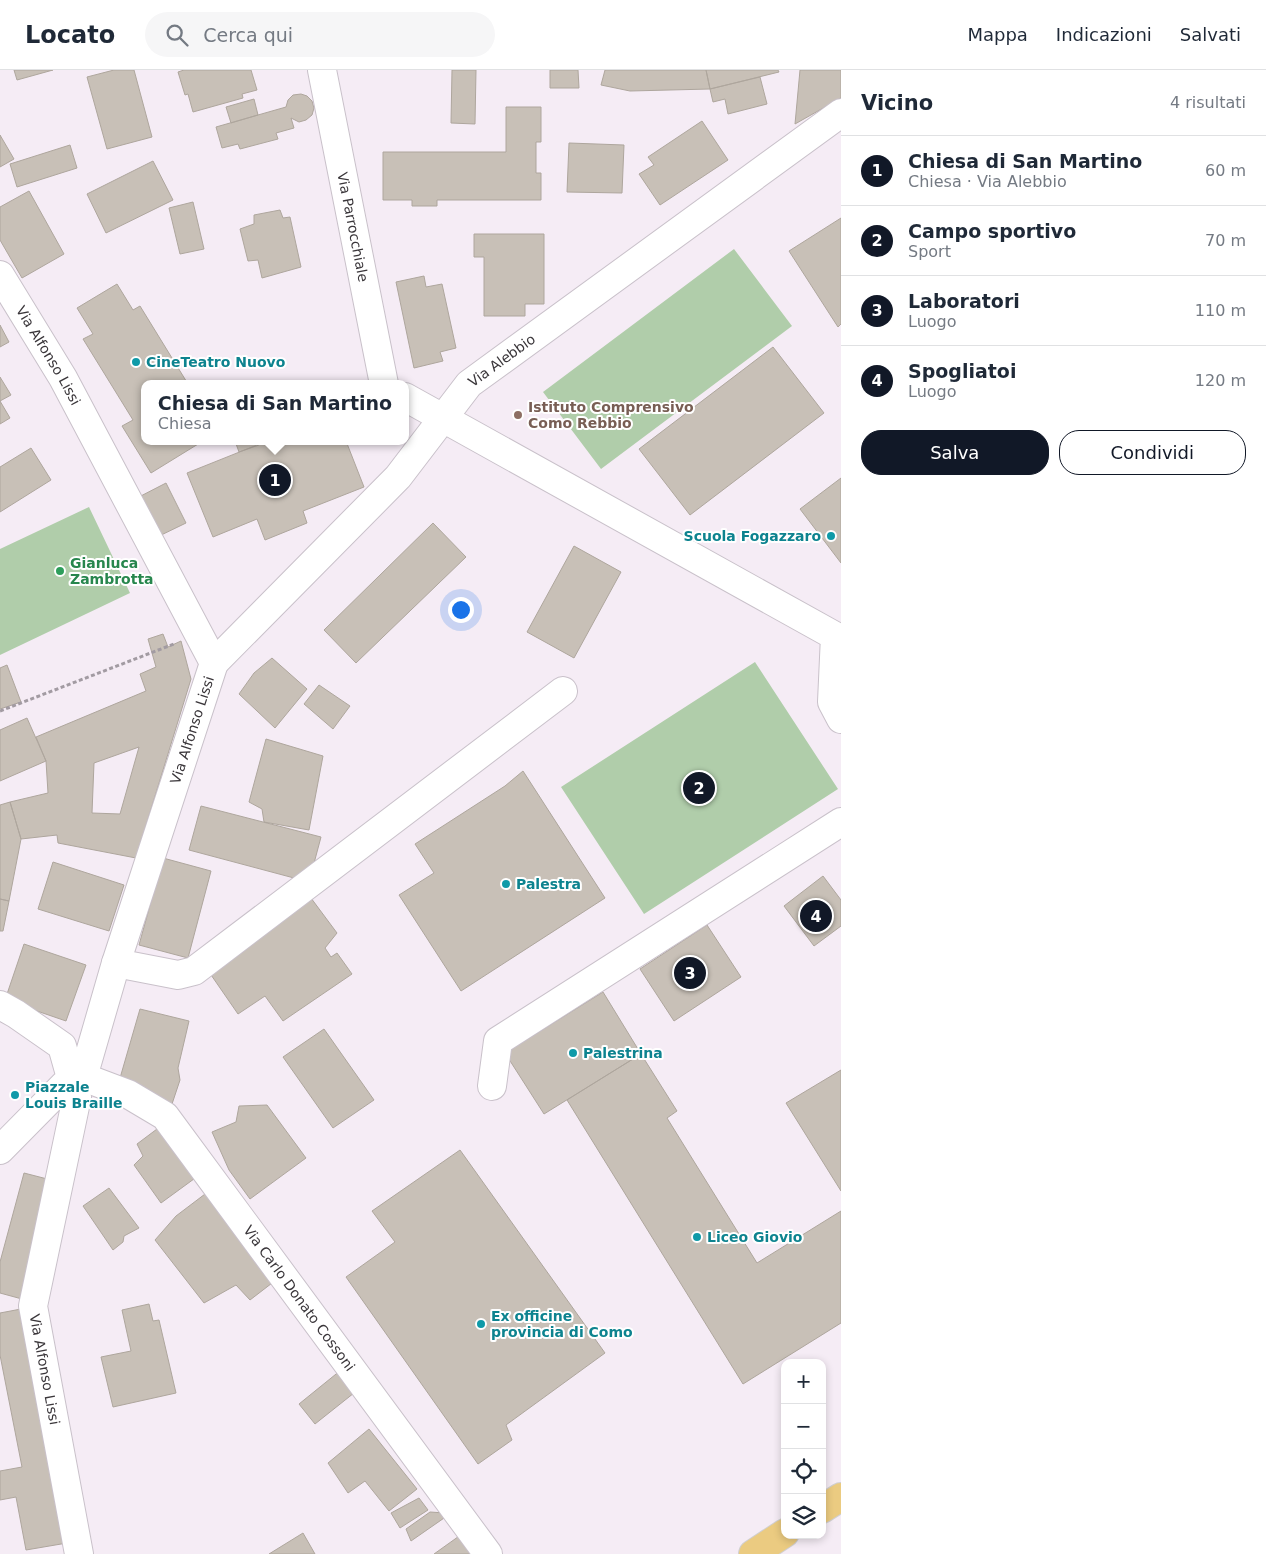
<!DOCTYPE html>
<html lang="it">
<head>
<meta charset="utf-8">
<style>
	body { margin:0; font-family:"DejaVu Sans",sans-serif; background:#f6f6f7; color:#1f2937 }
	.controls { position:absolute; right:15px; bottom:15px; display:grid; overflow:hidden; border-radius:10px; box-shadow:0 2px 8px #0003 }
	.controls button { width:45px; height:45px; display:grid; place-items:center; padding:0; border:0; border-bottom:1px solid #e0e1e3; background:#fff; color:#1f2937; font:25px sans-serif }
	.you { position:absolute; left:460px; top:539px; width:18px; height:18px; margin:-12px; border:4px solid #fff; border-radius:50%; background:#1a73e8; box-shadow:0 0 0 8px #1a73e833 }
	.badge { display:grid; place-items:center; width:32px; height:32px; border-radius:50%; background:#111827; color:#fff; font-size:16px; font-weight:700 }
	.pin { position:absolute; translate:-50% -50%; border:2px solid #fff; box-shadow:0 1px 5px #0006 }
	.popup { position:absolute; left:141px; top:310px; width:268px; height:65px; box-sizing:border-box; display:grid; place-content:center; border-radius:10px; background:#fff; filter:drop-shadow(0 1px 4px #0005); font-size:16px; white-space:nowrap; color:#747a83 }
	.popup b { font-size:19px; color:#1f2937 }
	.popup::after { content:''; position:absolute; left:50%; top:100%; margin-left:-10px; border:10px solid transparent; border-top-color:#fff }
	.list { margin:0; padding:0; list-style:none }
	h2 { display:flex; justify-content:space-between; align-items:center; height:65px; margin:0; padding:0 20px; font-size:21px }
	h2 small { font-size:16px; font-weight:400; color:#747a83 }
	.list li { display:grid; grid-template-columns:32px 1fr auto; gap:15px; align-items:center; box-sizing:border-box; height:70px; padding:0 20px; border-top:1px solid #e0e1e3 }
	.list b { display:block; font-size:19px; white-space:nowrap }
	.list p { margin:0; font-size:16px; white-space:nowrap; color:#747a83 }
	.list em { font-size:16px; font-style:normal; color:#747a83 }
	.actions { display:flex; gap:10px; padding:15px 20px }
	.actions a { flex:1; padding:11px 0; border:1px solid #111827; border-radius:20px; text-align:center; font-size:18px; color:#111827 }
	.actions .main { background:#111827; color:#fff }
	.icon { flex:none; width:28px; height:28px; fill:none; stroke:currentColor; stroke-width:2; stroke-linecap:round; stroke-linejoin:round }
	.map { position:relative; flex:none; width:841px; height:1484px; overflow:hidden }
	header { display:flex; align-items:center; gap:30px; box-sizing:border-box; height:70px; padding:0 25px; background:#fff; border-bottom:1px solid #e0e1e3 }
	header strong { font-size:24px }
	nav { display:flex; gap:28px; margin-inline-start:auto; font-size:18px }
	.search { width:350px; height:45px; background:#f6f6f7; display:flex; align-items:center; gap:12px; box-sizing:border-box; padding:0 18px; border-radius:28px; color:#747a83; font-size:19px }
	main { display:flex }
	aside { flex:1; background:#fff }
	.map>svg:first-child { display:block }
</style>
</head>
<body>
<header>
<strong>Locato</strong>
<div class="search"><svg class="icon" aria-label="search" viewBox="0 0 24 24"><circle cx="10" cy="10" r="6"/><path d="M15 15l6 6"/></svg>Cerca qui</div>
<nav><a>Mappa</a><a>Indicazioni</a><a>Salvati</a></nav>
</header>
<main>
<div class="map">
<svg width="841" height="1484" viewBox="0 0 841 1484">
	<rect width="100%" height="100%" fill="#f5ecf5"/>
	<path fill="#b0cdaa" d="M 734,179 L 792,256 L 601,399 L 543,322 Z
		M 89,437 L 130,523 L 0,585 L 0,479 Z
		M 755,592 L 838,719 L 644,844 L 561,717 Z"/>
	<path fill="#c8c0b7" stroke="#aea69d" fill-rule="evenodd" d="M 14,0 L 53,0 L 17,10 Z
		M 114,0 L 134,0 L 152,67 L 107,79 L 87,7 Z
		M 184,0 L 251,0 L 257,20 L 242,24 L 243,28 L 193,42 L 188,24 L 185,25 L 178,2 Z
		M 452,0 L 476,0 L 475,54 L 451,53 Z
		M 550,0 L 578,0 L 579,18 L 550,18 Z
		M 605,0 L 706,0 L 710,19 L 630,21 L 601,15 Z
		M 706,0 L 778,0 L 779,2 L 710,19 Z
		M 800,0 L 841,0 L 841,28 L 795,54 Z
		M 760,7 L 767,34 L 728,44 L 725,29 L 713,32 L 710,19 Z
		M 301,24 L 307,26 L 312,31 L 314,38 L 312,45 L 306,50 L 299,52 L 291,48 L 294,58 L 276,63 L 278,69 L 240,79 L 238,74 L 222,78 L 216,57 L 286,37 L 288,30 L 293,25 Z
		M 254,29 L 258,45 L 231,53 L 226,37 Z
		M 506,37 L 541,37 L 541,72 L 536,72 L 536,103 L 541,103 L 541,130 L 437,130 L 437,136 L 412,136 L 412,130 L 383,130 L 383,82 L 506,82 Z
		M 702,51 L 728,90 L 660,135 L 639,104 L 654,95 L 648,87 Z
		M 0,65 L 14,89 L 0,97 Z
		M 569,73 L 624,75 L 622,123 L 567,122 Z
		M 70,75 L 77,98 L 17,117 L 10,94 Z
		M 153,91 L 173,130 L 106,163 L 87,124 Z
		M 29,121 L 64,184 L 22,208 L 0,170 L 0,137 Z
		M 193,132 L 204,179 L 180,184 L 169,138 Z
		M 280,140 L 283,148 L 290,147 L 301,197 L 262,208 L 258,190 L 248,191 L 240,159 L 254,154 L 254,145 Z
		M 841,148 L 841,254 L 838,257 L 789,181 Z
		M 474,164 L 544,164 L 544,234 L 525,234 L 525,246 L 484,246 L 484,187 L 474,187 Z
		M 424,206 L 426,217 L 442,214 L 456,278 L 440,282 L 443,291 L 414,298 L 396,212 Z
		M 117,214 L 133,240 L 140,236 L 188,314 L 145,314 L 145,371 L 203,371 L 151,403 L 122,356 L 133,350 L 83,269 L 93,264 L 77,238 Z
		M 0,255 L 9,272 L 0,277 Z
		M 773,277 L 824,343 L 690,445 L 639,379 Z
		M 0,307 L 11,325 L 0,331 L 10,348 L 0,354 Z
		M 235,371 L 257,371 L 259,375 L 239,382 Z
		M 267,371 L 346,371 L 364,417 L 303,441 L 307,453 L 265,470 L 257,449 L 213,467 L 187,403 Z
		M 31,378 L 51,410 L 0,442 L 0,397 Z
		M 841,408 L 841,493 L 800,439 Z
		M 166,413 L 186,453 L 155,468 L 135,429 Z
		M 433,453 L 466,487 L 356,593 L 324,560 Z
		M 574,476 L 621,502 L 574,588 L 527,562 Z
		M 163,564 L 168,577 L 181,571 L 191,609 L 136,788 L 58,773 L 57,765 L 21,769 L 10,732 L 48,723 L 46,691 L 36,667 L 146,621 L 140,604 L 156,597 L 148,569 ZM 139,677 L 120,744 L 92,743 L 94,693 Z
		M 272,588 L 307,619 L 275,658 L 239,624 L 254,603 Z
		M 7,595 L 21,632 L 0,639 L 0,598 Z
		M 319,615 L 350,636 L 333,659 L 304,634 Z
		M 27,648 L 46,691 L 0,711 L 0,660 Z
		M 266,669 L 323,686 L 309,760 L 264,752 L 262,739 L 249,732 Z
		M 523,701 L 605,828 L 461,921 L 399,825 L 434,803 L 415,774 L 505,716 Z
		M 10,732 L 21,769 L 9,831 L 0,829 L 0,735 Z
		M 201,736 L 321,767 L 309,812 L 189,780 Z
		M 163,788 L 211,801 L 188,888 L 139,875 Z
		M 53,792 L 124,815 L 109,861 L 38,839 Z
		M 823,806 L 841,830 L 841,856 L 814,876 L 784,836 Z
		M 308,824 L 337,863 L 325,878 L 331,887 L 337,883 L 352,904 L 283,951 L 265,926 L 238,944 L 209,902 Z
		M 0,829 L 9,831 L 3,861 L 0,861 Z
		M 707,855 L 741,907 L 674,951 L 640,899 Z
		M 24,874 L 86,895 L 66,951 L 5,930 Z
		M 603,922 L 641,984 L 544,1044 L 505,983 Z
		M 140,939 L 189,951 L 178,998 L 180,1010 L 172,1034 L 118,1015 Z
		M 324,959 L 374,1030 L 333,1058 L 283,987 Z
		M 641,984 L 677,1041 L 667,1048 L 757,1193 L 841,1141 L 841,1253 L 743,1314 L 567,1030 Z
		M 841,1000 L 841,1121 L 786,1033 Z
		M 267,1035 L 306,1088 L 250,1129 L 229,1100 L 212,1062 L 236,1052 L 239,1036 Z
		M 161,1056 L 198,1106 L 161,1133 L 134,1095 L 143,1086 L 137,1074 Z
		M 460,1080 L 605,1283 L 506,1355 L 512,1370 L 478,1394 L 346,1207 L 395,1172 L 372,1141 Z
		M 24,1103 L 55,1111 L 22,1229 L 0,1223 L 0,1192 Z
		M 109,1118 L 139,1158 L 124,1166 L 123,1172 L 113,1180 L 83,1136 Z
		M 209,1121 L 276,1210 L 250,1230 L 236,1215 L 204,1233 L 155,1170 L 176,1146 Z
		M 149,1234 L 153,1251 L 159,1250 L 176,1323 L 113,1337 L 101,1287 L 131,1281 L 122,1240 Z
		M 21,1239 L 67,1473 L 26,1480 L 16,1427 L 0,1430 L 0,1401 L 22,1397 L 0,1285 L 0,1243 Z
		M 341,1300 L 359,1319 L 315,1354 L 299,1334 Z
		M 369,1359 L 417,1419 L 389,1441 L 365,1411 L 348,1423 L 328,1393 Z
		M 419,1428 L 428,1440 L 400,1458 L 391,1443 Z
		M 430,1442 L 445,1443 L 447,1446 L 411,1471 L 406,1459 Z
		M 303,1463 L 315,1484 L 269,1484 Z
		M 462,1464 L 476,1484 L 434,1484 Z"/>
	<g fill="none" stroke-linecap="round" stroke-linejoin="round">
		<defs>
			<g id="minor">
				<path id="s1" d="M 322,0 L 384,314"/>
				<path id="s2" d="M 0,205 L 63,308 L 214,593 L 116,893 L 83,1007 L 128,1024 L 165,1046 L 488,1484"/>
				<path d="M 405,327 L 835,566 L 832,632 L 841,649"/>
				<path id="s3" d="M 214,593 L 398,407 L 469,314 L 841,43"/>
				<path d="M 116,893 L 178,905 L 194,901 L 563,621"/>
				<path d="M 0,935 L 16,944 L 62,976 L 71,1008 L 0,1080"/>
				<path d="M 492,1016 L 498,971 L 841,752"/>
				<path id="s4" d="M 77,1027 L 33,1236 L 79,1484"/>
			</g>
			<path id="major" d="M 822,1439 L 841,1427
				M 753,1484 L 785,1463"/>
		</defs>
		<use href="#minor" stroke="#c9c1ca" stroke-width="30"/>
		<use href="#major" stroke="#d0cfd0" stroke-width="30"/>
		<path stroke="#a29ba2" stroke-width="3" stroke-dasharray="4 2.5" stroke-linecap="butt" d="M 0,641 L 174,574"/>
		<use href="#minor" stroke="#fff" stroke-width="28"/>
		<use href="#major" stroke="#ebcb81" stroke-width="28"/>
	</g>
	<g fill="#0f9aa8" stroke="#fff" stroke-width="2">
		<circle cx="136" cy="292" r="5"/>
		<circle cx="831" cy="466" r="5"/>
		<circle cx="506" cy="814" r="5"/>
		<circle cx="573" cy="983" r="5"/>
		<circle cx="15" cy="1025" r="5"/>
		<circle cx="697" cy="1167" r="5"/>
		<circle cx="481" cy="1254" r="5"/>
	</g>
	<circle fill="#8d6e63" stroke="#fff" stroke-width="2" cx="518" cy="345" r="5"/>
	<circle fill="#2e9e5b" stroke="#fff" stroke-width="2" cx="60" cy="501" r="5"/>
	<g text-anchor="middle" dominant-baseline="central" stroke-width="4" stroke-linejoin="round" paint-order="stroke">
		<g font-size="14" fill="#3a363a" stroke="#fff">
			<text stroke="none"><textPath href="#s1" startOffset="160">Via Parrocchiale</textPath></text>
			<text stroke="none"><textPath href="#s2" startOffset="94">Via Alfonso Lissi</textPath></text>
			<text stroke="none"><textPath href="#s3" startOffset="419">Via Alebbio</textPath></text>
			<text transform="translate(192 660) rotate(-72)">Via Alfonso Lissi</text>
			<text stroke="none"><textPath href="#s2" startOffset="1195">Via Carlo Donato Cossoni</textPath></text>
			<text stroke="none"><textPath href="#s4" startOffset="278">Via Alfonso Lissi</textPath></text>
		</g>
		<g font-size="14" font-weight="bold" fill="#0d838f" stroke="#fff" text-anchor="start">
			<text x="146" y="292">CineTeatro Nuovo</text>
			<text x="821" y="466" text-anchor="end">Scuola Fogazzaro</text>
			<text x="516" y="814">Palestra</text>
			<text x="583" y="983">Palestrina</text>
			<text x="25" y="1017">Piazzale<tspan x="25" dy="16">Louis Braille</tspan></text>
			<text x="707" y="1167">Liceo Giovio</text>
			<text x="491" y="1246">Ex officine<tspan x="491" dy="16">provincia di Como</tspan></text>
		</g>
		<g font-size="14" font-weight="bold" fill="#785e54" stroke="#fff" text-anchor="start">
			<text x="528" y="337">Istituto Comprensivo<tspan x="528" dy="16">Como Rebbio</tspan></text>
		</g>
		<g font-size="14" font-weight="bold" fill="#27864d" stroke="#fff" text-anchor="start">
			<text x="70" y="493">Gianluca<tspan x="70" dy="16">Zambrotta</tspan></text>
		</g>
	</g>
</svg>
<div class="controls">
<button>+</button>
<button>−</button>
<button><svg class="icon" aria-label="locate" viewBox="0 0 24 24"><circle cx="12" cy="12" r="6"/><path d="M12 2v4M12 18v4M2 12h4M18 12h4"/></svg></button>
<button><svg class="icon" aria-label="layers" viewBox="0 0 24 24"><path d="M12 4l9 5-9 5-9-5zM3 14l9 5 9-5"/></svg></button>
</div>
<div class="you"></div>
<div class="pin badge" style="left:275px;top:410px">1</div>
<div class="popup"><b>Chiesa di San Martino</b>Chiesa</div>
<div class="pin badge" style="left:699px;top:718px">2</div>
<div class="pin badge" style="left:690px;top:903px">3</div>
<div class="pin badge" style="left:816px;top:846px">4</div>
</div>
<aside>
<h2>Vicino<small>4 risultati</small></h2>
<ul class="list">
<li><span class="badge">1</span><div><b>Chiesa di San Martino</b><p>Chiesa · Via Alebbio</p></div><em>60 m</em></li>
<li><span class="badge">2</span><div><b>Campo sportivo</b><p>Sport</p></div><em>70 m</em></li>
<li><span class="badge">3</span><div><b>Laboratori</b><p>Luogo</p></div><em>110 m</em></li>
<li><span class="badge">4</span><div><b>Spogliatoi</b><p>Luogo</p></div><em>120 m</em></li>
</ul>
<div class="actions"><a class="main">Salva</a><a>Condividi</a></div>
</aside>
</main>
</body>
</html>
